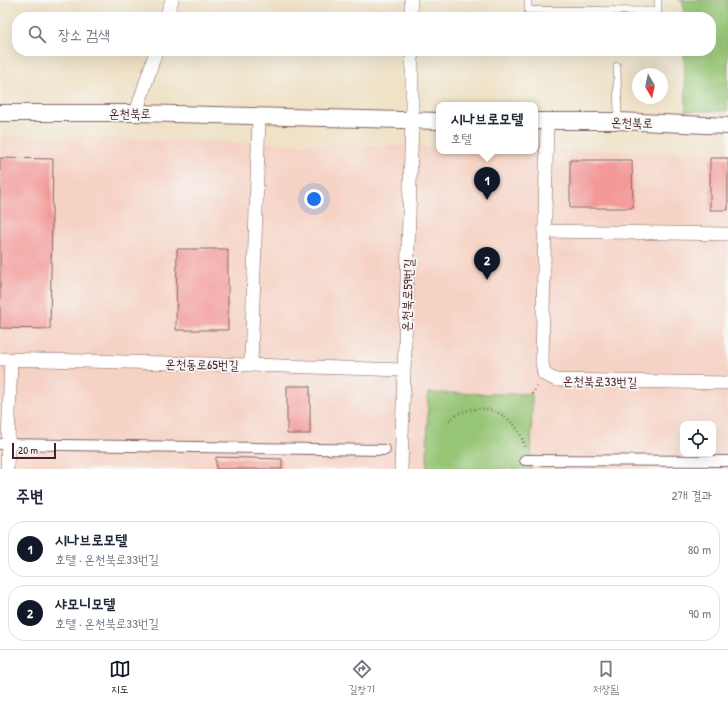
<!DOCTYPE html>
<html lang="ko">
<head>
<meta charset="utf-8">
<style>
	body { margin:0; font-family:"Patrick Hand","Poor Story",sans-serif; background:#f2f2f3; color:#1f2937 }
	.controls { position:absolute; right:12px; bottom:12px; display:grid; overflow:hidden; border-radius:8px; box-shadow:0 4px 16px #0002 }
	.controls button { width:36px; height:36px; display:grid; place-items:center; padding:0; border:0; border-bottom:1px solid #e0e1e3; background:#fff; color:#1f2937; font:20px sans-serif }
	.compass { position:absolute; left:632px; top:68px; width:36px; height:36px; border-radius:50%; background:#fff; box-shadow:0 4px 16px #0002; rotate:171deg }
	.scale { position:absolute; left:12px; bottom:10px; width:44px; box-sizing:border-box; padding-left:4px; border:2px solid #4a1f2b; border-top:0; font-size:11px; line-height:14px; white-space:nowrap; color:#4a1f2b; -webkit-text-stroke:3px #f6f6f2; paint-order:stroke }
	.you { position:absolute; left:314px; top:199px; width:14px; height:14px; margin:-10px; border:3px solid #fff; border-radius:50%; background:#1a73e8; box-shadow:0 0 0 6px #1a73e833 }
	.badge { display:grid; place-items:center; width:26px; height:26px; border-radius:50%; background:#111827; color:#fff; font-size:13px; font-weight:700 }
	.pin { position:absolute; translate:-50% -33px; filter:drop-shadow(0 1px 2px #0008) }
	.pin::after { content:''; position:absolute; top:21px; width:14px; height:12px; background:inherit; clip-path:polygon(0 0,100% 0,50% 100%) }
	.popup { position:absolute; left:436px; top:102px; width:102px; height:52px; box-sizing:border-box; display:grid; place-content:center; border-radius:8px; background:#fff; filter:drop-shadow(0 1px 3px #0005); font-size:13px; white-space:nowrap; color:#747a83 }
	.popup b { font-size:15px; color:#1f2937 }
	.popup::after { content:''; position:absolute; left:50%; top:100%; margin-left:-8px; border:8px solid transparent; border-top-color:#fff }
	.list { margin:0; padding:0; list-style:none }
	h2 { display:flex; justify-content:space-between; align-items:center; height:52px; margin:0; padding:0 16px; font-size:17px }
	h2 small { font-size:13px; font-weight:400; color:#747a83 }
	.list li { display:grid; grid-template-columns:26px 1fr auto; gap:12px; align-items:center; box-sizing:border-box; height:56px; margin:0 8px 8px; padding:0 8px; border:1px solid #e0e1e3; border-radius:16px }
	.list b { display:block; font-size:15px; white-space:nowrap }
	.list p { margin:0; font-size:13px; white-space:nowrap; color:#747a83 }
	.list em { font-size:13px; font-style:normal; color:#747a83 }
	.icon { flex:none; width:22px; height:22px; fill:none; stroke:currentColor; stroke-width:2; stroke-linecap:round; stroke-linejoin:round }
	.map { position:relative; flex:none; width:728px; height:469px; overflow:hidden }
	.search { position:absolute; background:#fff; box-shadow:0 4px 16px #0002; left:12px; right:12px; top:12px; height:44px; display:flex; align-items:center; gap:10px; box-sizing:border-box; padding:0 14px; border-radius:16px; color:#747a83; font-size:15px }
	.sheet { height:180px; background:#fff }
	nav { display:flex; justify-content:space-around; align-items:center; box-sizing:border-box; height:56px; border-top:1px solid #e0e1e3; background:#fff; font-size:11px; color:#747a83 }
	nav a { display:grid; justify-items:center; gap:2px }
	nav .on { color:#111827 }
	.map>svg:first-child { display:block }
</style>
</head>
<body>
<div class="map">
<svg width="728" height="469" viewBox="0 0 728 469">
	<rect width="100%" height="100%" fill="#f6f6f2"/>
	<filter id="ink" filterUnits="userSpaceOnUse"><feTurbulence type="fractalNoise" baseFrequency=".025" numOctaves="2"/><feDisplacementMap in="SourceGraphic" scale="8" xChannelSelector="R" yChannelSelector="G"/><feConvolveMatrix kernelMatrix="1 2 1 2 8 2 1 2 1" color-interpolation-filters="sRGB"/></filter>
	<filter id="wash" filterUnits="userSpaceOnUse"><feTurbulence type="fractalNoise" baseFrequency=".012" numOctaves="4" result="noise"/><feDisplacementMap in="SourceGraphic" scale="16" xChannelSelector="R" yChannelSelector="G"/><feGaussianBlur stdDeviation="0.9" result="paint"/><feColorMatrix in="noise" values="0 0 0 0 0 0 0 0 0 0 0 0 0 0 0 0 0 1.4 0 .05"/><feComposite in="paint" operator="in"/></filter>
	<g filter="url(#wash)">
		<rect width="100%" height="100%" fill="#efe2c7"/>
		<path fill="#f6d2c4" fill-rule="evenodd" d="M 0,136 L 78,137 L 291,144 L 439,147 L 439,151 L 535,151 L 535,149 L 728,153 L 728,469 L 0,469 ZM 683,424 L 713,424 L 713,454 L 683,454 Z"/>
		<path fill="#95c574" stroke="#707250" d="M 678,0 L 728,0 L 728,111 L 686,111 L 684,51 L 711,51 L 711,17 L 684,17 L 683,1 Z
			M 428,393 L 532,394 L 531,469 L 427,469 Z"/>
		<g id="blocks">
			<path fill="#f39a98" d="M 0,158 L 53,159 L 50,329 L 0,328 Z
				M 710,158 L 728,158 L 728,210 L 710,210 Z
				M 570,160 L 632,160 L 633,208 L 570,208 Z
				M 177,249 L 228,249 L 228,330 L 176,330 Z
				M 287,386 L 310,386 L 310,434 L 287,434 Z
				M 216,457 L 282,459 L 282,469 L 216,469 Z"/>
		</g>
	</g>
	<g filter="url(#ink)">
		<use href="#blocks" fill-opacity="0" stroke="#846362" stroke-width="1"/>
		<g fill="none" stroke-linecap="round" stroke-linejoin="round">
			<defs>
				<path id="service" d="M 528,0 L 528,10 L 658,11 L 658,0
					M 617,66 L 618,121"/>
				<path id="pedestrian" d="M 0,444 L 385,450
					M 525,460 L 728,461"/>
				<path id="minor" d="M 411,0 L 411,17
					M 166,17 L 172,0
					M 136,113 L 156,51
					M 547,121 L 542,362 L 544,374 L 556,380 L 728,383
					M 545,231 L 728,234
					M 0,359 L 251,365 L 404,370
					M 251,365 L 259,116
					M 7,469 L 11,360
					M 401,469 L 412,121 L 412,51"/>
				<path id="tertiary" d="M 0,113 L 136,113 L 439,121
					M 535,121 L 618,121 L 728,126"/>
			</defs>
			<use href="#service" stroke="#846362" stroke-width="8"/>
			<use href="#pedestrian" stroke="#846362" stroke-width="12"/>
			<use href="#minor" stroke="#846362" stroke-width="14"/>
			<use href="#tertiary" stroke="#846362" stroke-width="18"/>
			<path stroke="#846362" stroke-width="2.5" stroke-dasharray="1 3" stroke-linecap="butt" d="M 532,394 L 538,385
				M 449,420 C 453,418 457,414 462,412 C 491,401 520,419 525,449"/>
			<use href="#service" stroke="#fff" stroke-width="7"/>
			<use href="#pedestrian" stroke="#fff" stroke-width="10"/>
			<use href="#minor" stroke="#fff" stroke-width="13"/>
			<use href="#tertiary" stroke="#fff" stroke-width="16"/>
		</g>
	</g>
	<g text-anchor="middle" dominant-baseline="central" stroke-width="3.5" stroke-linejoin="round" paint-order="stroke">
		<g font-size="13" fill="#4a1f2b" stroke="#f6f6f2">
			<text x="130" y="113">온천북로</text>
			<text transform="translate(632 122) rotate(2)">온천북로</text>
			<text transform="translate(407 295) rotate(-88)">온천북로59번길</text>
			<text transform="translate(202 364) rotate(1)">온천동로65번길</text>
			<text transform="translate(600 381) rotate(1)">온천북로33번길</text>
		</g>
	</g>
</svg>
<div class="controls">
<button><svg class="icon" aria-label="locate" viewBox="0 0 24 24"><circle cx="12" cy="12" r="6"/><path d="M12 2v4M12 18v4M2 12h4M18 12h4"/></svg></button>
</div>
<svg class="compass" viewBox="-18 -18 36 36"><path d="M0-13l5 13h-10z" fill="#e53935"/><path d="M0 13l5-13h-10z" fill="#747a83"/></svg>
<div class="scale">20 m</div>
<div class="you"></div>
<div class="pin badge" style="left:487px;top:200px">1</div>
<div class="popup"><b>시나브로모텔</b>호텔</div>
<div class="pin badge" style="left:487px;top:280px">2</div>
<div class="search"><svg class="icon" aria-label="search" viewBox="0 0 24 24"><circle cx="10" cy="10" r="6"/><path d="M15 15l6 6"/></svg>장소 검색</div>
</div>
<section class="sheet">
<h2>주변<small>2개 결과</small></h2>
<ul class="list">
<li><span class="badge">1</span><div><b>시나브로모텔</b><p>호텔 · 온천북로33번길</p></div><em>80 m</em></li>
<li><span class="badge">2</span><div><b>샤모니모텔</b><p>호텔 · 온천북로33번길</p></div><em>90 m</em></li>
</ul>
</section>
<nav>
<a class="on"><svg class="icon" aria-label="map" viewBox="0 0 24 24"><path d="M3 6l6-2 6 2 6-2v14l-6 2-6-2-6 2zM9 4v14M15 6v14"/></svg>지도</a>
<a><svg class="icon" aria-label="directions" viewBox="0 0 24 24"><path d="M12 3l9 9-9 9-9-9zM9 14v-3h6M13 9l2 2-2 2"/></svg>길찾기</a>
<a><svg class="icon" aria-label="saved" viewBox="0 0 24 24"><path d="M7 4h10v16l-5-4-5 4z"/></svg>저장됨</a>
</nav>
</body>
</html>
